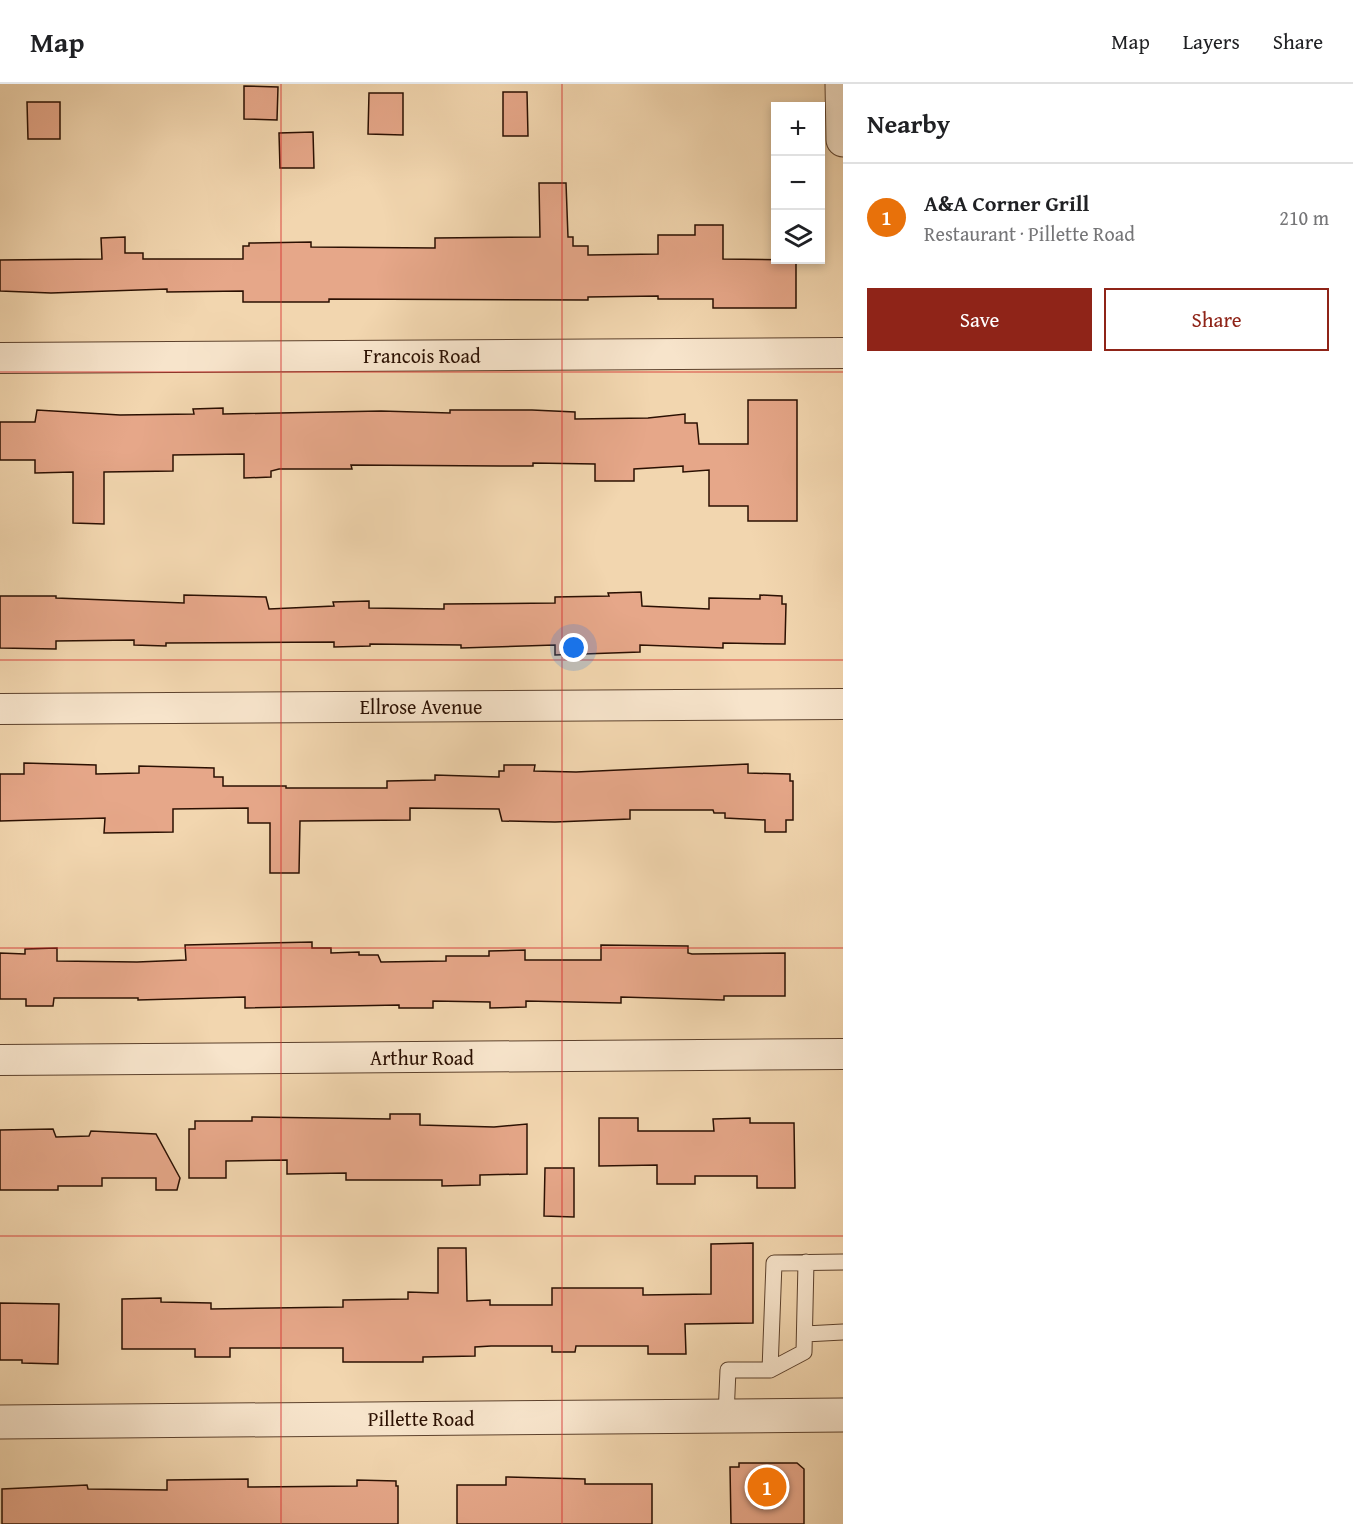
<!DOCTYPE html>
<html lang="en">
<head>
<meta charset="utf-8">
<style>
	body { margin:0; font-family:"Gentium Book Plus",serif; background:#f2f2f2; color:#202124 }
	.controls { position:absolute; right:18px; top:18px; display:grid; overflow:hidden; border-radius:0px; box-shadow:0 3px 9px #0003 }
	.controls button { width:54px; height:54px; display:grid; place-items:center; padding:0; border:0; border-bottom:2px solid #e0e0e0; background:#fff; color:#202124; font:30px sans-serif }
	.you { position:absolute; left:574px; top:564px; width:21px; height:21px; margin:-15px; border:4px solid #fff; border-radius:50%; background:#1a73e8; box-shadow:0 0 0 9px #1a73e833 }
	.badge { display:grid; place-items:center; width:39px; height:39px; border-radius:50%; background:#8f2418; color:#fff; font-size:20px; font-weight:700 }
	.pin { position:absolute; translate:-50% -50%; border:3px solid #fff; box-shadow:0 2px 6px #0006 }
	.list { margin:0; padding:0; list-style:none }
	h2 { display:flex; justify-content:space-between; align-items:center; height:78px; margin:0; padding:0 24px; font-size:26px }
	h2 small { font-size:20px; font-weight:400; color:#757577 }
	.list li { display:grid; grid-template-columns:39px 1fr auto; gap:18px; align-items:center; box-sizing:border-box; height:108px; padding:0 24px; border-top:2px solid #e0e0e0 }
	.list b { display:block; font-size:22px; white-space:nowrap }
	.list p { margin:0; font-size:20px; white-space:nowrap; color:#757577 }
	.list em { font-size:20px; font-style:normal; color:#757577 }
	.actions { display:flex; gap:12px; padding:18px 24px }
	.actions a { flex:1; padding:14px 0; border:2px solid #8f2418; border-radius:0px; text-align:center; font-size:21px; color:#8f2418 }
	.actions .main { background:#8f2418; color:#fff }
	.icon { flex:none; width:33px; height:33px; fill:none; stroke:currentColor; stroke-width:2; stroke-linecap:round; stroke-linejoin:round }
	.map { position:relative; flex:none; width:843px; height:1440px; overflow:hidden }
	header { display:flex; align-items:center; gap:36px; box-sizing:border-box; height:84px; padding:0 30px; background:#fff; border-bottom:2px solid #e0e0e0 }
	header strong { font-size:28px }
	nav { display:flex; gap:33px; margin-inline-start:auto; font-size:21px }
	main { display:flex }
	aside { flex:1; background:#fff }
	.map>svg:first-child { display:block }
</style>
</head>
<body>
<header>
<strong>Map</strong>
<nav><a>Map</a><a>Layers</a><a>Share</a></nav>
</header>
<main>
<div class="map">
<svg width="843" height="1440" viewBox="0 0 843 1440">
	<rect width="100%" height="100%" fill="#f2d6af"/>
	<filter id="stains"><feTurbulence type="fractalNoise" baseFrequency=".00333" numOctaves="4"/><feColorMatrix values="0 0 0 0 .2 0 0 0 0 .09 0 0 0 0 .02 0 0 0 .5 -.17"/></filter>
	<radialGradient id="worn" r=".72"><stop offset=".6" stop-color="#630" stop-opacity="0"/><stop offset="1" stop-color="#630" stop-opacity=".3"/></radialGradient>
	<path fill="#e6a789" stroke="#2b1002" stroke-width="1.5" d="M 244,2 L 278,3 L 277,36 L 244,35 Z
		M 503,8 L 527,8 L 528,52 L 503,52 Z
		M 369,9 L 403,9 L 403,51 L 368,50 Z
		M 27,18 L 60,18 L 60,55 L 28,55 Z
		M 313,48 L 314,84 L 280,84 L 279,49 Z
		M 539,99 L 566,99 L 568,153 L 573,153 L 573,162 L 588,162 L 588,171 L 658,170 L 658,151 L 695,151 L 695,141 L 723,141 L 723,175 L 796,176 L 796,224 L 713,224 L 713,215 L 658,215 L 658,212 L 588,213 L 588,216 L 329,215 L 329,218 L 243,218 L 243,207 L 167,208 L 167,205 L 51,209 L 0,207 L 0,176 L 102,175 L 101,154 L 125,153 L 125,169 L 143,169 L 143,175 L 243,175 L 243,162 L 249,162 L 249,159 L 311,158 L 311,163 L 435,164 L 435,154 L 540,153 Z
		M 748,316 L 797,316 L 797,437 L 748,437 L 748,422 L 709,422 L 709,386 L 683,388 L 683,382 L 634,385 L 634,397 L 595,397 L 595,380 L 533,379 L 533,382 L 500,382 L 351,381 L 352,385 L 279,385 L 271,387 L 271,393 L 244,394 L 244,370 L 173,371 L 173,387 L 104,388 L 104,440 L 73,439 L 73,388 L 35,389 L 35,376 L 0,376 L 0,338 L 35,338 L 37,326 L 120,331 L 194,330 L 193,325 L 223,324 L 223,330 L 381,327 L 450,329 L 450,326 L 532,326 L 575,328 L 575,335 L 648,334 L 685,330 L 685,339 L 697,339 L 699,360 L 748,360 Z
		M 641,508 L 642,522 L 709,525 L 709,514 L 760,515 L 760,511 L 782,512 L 782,520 L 786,520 L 785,560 L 723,559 L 723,564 L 640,561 L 640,568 L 555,571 L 555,561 L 461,564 L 461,561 L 370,560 L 370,562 L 334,563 L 334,558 L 166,559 L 166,562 L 134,561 L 134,556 L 56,557 L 56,565 L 0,564 L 0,512 L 56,512 L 56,514 L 184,519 L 184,511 L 266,513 L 269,525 L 334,522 L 333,518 L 369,517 L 369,524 L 444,525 L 444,520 L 555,519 L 555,513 L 609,512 L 608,509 Z
		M 24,679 L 96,681 L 96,690 L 139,689 L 139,682 L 214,684 L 214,693 L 223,693 L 223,702 L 286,702 L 286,704 L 387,704 L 387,697 L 435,696 L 435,691 L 499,693 L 499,687 L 504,687 L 504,681 L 535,681 L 534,687 L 576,688 L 748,680 L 748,689 L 790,690 L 790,697 L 793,697 L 793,736 L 786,736 L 786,748 L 765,748 L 765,736 L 725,734 L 725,729 L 714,729 L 713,726 L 630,726 L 630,735 L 555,738 L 502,737 L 499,725 L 410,724 L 410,736 L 300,737 L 299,789 L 270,789 L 270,739 L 248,739 L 248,724 L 173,725 L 173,748 L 104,749 L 105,734 L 0,737 L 0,690 L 24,690 Z
		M 312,858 L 312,864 L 331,864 L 331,869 L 359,868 L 359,871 L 378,871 L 381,878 L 446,877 L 446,872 L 489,872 L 489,867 L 525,866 L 525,876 L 601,876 L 601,861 L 688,862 L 688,869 L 692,870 L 785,869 L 785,912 L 724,912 L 724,916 L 621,913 L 621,919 L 526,917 L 526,923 L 490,924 L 490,918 L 433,917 L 433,924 L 399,924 L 399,921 L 245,924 L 245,913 L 138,916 L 138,914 L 54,914 L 53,922 L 26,922 L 26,915 L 0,915 L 0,869 L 25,870 L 25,865 L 57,864 L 57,877 L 137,878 L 186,876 L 185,861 Z
		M 390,1030 L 420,1030 L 420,1041 L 494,1043 L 527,1040 L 527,1090 L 480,1091 L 480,1101 L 442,1102 L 442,1096 L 346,1096 L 346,1089 L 287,1090 L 287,1076 L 226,1077 L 226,1094 L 189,1094 L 189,1045 L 195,1045 L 195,1037 L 252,1037 L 252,1033 L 390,1035 Z
		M 599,1034 L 638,1034 L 638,1047 L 714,1047 L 713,1035 L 750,1034 L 750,1039 L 794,1039 L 795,1104 L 757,1104 L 757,1092 L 695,1092 L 695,1100 L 657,1100 L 657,1081 L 599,1082 Z
		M 53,1045 L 56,1053 L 89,1052 L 91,1047 L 156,1050 L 180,1094 L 177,1106 L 156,1106 L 156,1094 L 102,1094 L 102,1102 L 58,1102 L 58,1106 L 0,1106 L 0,1046 Z
		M 545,1084 L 574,1084 L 574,1133 L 544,1132 Z
		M 753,1159 L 753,1239 L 685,1240 L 686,1270 L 648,1270 L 648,1262 L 576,1262 L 575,1268 L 552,1268 L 552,1262 L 491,1262 L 475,1263 L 475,1272 L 423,1273 L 423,1278 L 343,1278 L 343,1264 L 230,1264 L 230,1273 L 195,1273 L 195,1265 L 122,1265 L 122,1215 L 161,1214 L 161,1218 L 211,1219 L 211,1225 L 343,1223 L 343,1216 L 408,1215 L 408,1208 L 438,1209 L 438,1164 L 466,1164 L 467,1217 L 490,1216 L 490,1221 L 552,1221 L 552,1204 L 643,1204 L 643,1211 L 711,1210 L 711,1160 Z
		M 0,1219 L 59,1220 L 58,1280 L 22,1279 L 22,1276 L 0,1276 Z
		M 739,1379 L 797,1379 L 804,1385 L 804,1440 L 731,1440 L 730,1383 L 739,1383 Z
		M 506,1393 L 585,1395 L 585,1400 L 652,1400 L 652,1440 L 457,1440 L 457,1401 L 506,1401 Z
		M 248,1395 L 248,1403 L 357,1402 L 357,1396 L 396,1397 L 396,1402 L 398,1402 L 398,1440 L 2,1440 L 2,1405 L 87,1401 L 88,1405 L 167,1406 L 167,1396 Z"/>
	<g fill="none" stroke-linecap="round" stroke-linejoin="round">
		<defs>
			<path id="service" d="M 805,1250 L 843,1248
				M 770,1286 L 804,1268 L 806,1178
				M 726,1332 L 728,1286 L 770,1286 L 774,1179 L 843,1178"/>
			<path id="minor" d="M 0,274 L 843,269
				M 0,625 L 843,620
				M 0,976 L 843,970"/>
			<path id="tertiary" d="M 842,0 L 843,56
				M 0,1338 L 843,1331"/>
		</defs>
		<use href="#service" stroke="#5d422d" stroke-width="17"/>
		<use href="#minor" stroke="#5d422d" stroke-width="32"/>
		<use href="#tertiary" stroke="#5d422d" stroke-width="35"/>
		<use href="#service" stroke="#f7e4cb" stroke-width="15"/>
		<use href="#minor" stroke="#f7e4cb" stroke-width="30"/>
		<use href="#tertiary" stroke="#f7e4cb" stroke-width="33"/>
	</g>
	<path fill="none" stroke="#d62828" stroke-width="1.5" stroke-opacity="0.55" d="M 281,0 L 281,1440M 562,0 L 562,1440M 0,288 L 843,288M 0,576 L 843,576M 0,864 L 843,864M 0,1152 L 843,1152"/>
	<g text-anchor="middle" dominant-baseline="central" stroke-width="5" stroke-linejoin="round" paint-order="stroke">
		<g font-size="20" fill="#2b1002" stroke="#f7e4cb">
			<text x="422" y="271">Francois Road</text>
			<text x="421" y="622">Ellrose Avenue</text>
			<text x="422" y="973">Arthur Road</text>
			<text x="421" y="1334">Pillette Road</text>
		</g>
	</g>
	<rect width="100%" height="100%" filter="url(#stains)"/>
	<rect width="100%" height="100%" fill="url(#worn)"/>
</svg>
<div class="controls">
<button>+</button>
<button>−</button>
<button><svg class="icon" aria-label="layers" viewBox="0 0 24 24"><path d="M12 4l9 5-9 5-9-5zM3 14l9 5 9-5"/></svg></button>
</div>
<div class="you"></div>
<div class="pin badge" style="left:767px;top:1403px;background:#e8710a">1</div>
</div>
<aside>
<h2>Nearby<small></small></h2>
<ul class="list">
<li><span class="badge" style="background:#e8710a">1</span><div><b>A&amp;A Corner Grill</b><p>Restaurant · Pillette Road</p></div><em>210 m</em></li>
</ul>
<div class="actions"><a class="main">Save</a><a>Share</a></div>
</aside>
</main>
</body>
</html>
